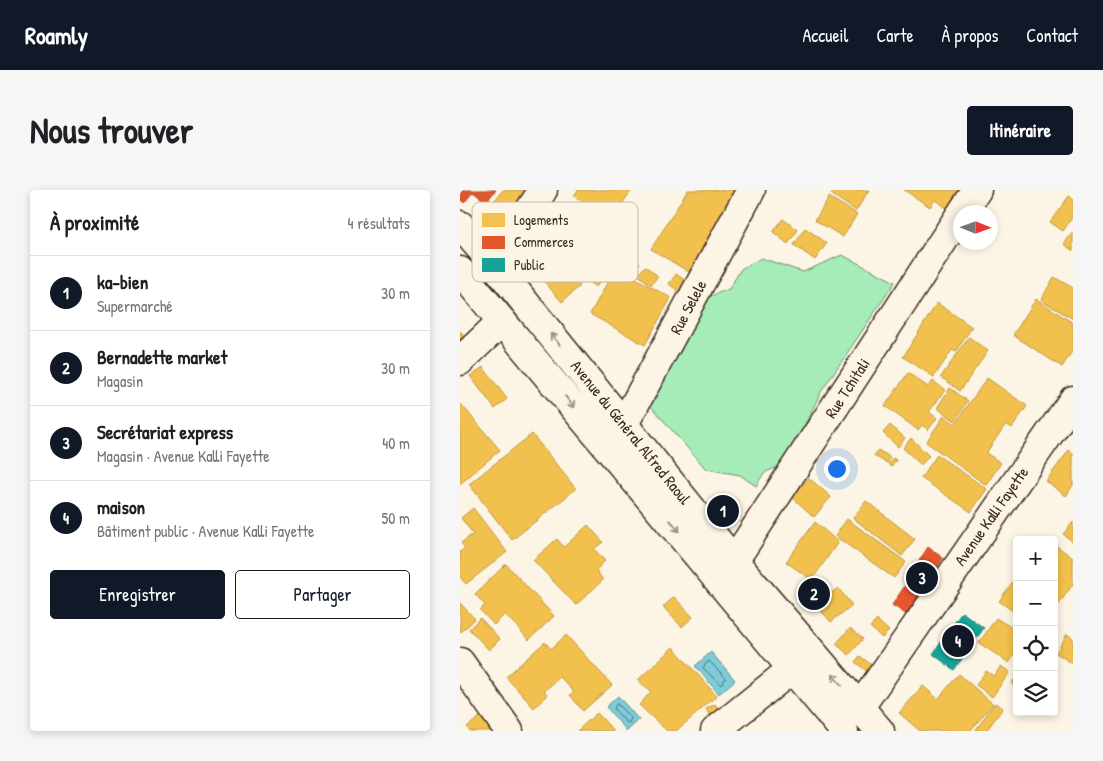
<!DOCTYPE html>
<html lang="fr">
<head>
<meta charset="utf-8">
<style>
	body { margin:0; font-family:"Patrick Hand",sans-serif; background:#f6f6f6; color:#202124 }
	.controls { position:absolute; right:15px; bottom:15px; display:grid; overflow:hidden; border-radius:5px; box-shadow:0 2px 8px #0003 }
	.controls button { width:45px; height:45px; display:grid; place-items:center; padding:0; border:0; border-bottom:1px solid #e0e0e0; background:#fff; color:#202124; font:25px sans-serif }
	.compass { position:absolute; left:493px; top:15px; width:45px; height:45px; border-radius:50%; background:#fff; box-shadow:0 2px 8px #0003; rotate:91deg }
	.you { position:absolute; left:376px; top:278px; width:18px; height:18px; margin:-12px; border:4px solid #fff; border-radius:50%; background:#1a73e8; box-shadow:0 0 0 8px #1a73e833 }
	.badge { display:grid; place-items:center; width:32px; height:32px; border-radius:50%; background:#111827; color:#fff; font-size:16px; font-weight:700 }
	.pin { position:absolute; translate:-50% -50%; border:2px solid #fff; box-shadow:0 1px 5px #0006 }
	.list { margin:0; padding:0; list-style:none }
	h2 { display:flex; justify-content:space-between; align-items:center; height:65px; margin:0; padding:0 20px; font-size:21px }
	h2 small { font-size:16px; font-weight:400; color:#757577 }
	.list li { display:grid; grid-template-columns:32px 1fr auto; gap:15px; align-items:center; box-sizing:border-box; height:75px; padding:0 20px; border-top:1px solid #e0e0e0 }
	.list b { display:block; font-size:19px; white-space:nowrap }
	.list p { margin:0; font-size:16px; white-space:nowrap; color:#757577 }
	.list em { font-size:16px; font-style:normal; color:#757577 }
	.actions { display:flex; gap:10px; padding:15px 20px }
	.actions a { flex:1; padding:11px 0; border:1px solid #111827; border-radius:5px; text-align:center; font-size:18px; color:#111827 }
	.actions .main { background:#111827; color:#fff }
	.icon { flex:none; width:28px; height:28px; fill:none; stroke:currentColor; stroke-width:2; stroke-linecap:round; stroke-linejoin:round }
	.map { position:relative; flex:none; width:613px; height:541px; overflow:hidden; border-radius:5px }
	header { display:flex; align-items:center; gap:30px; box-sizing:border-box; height:70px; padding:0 25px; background:#111827; color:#fff }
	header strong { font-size:24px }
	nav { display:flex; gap:28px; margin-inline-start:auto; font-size:18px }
	.intro { display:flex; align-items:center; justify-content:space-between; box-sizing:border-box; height:120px; padding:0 30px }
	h1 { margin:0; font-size:35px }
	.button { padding:12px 22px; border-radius:5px; background:#111827; color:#fff; font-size:18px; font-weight:700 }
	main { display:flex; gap:30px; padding:0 30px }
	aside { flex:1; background:#fff; border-radius:5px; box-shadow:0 2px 8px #0003 }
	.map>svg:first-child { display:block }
</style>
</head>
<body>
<header>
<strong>Roamly</strong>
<nav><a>Accueil</a><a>Carte</a><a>À propos</a><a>Contact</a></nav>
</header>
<div class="intro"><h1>Nous trouver</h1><a class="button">Itinéraire</a></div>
<main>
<aside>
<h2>À proximité<small>4 résultats</small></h2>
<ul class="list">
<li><span class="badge">1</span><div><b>ka-bien</b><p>Supermarché</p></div><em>30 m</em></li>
<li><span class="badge">2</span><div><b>Bernadette market</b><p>Magasin</p></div><em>30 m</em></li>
<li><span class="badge">3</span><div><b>Secrétariat express</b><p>Magasin · Avenue Kalli Fayette</p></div><em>40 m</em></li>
<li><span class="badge">4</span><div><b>maison</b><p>Bâtiment public · Avenue Kalli Fayette</p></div><em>50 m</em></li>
</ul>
<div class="actions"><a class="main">Enregistrer</a><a>Partager</a></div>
</aside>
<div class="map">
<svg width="613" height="541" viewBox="0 0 613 541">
	<rect width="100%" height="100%" fill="#fcf5e5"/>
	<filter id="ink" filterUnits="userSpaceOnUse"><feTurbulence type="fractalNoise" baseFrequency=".02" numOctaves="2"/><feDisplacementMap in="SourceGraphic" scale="10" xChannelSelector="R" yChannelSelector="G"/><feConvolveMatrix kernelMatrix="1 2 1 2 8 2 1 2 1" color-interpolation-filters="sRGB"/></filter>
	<g filter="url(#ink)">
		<path fill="#a5ecb9" stroke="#708b6c" d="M 382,65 L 435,92 L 361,202 L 321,283 L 315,278 L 304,283 L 296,296 L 280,285 L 246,279 L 189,214 L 237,111 L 269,99 L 281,79 L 301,68 L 343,82 Z"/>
		<path fill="#7dccd9" stroke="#638b8e" d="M 251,462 L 275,490 L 259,504 L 235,476 Z
			M 158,506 L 179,530 L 167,541 L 146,517 Z"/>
		<path fill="#f2c14e" stroke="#bb9440" d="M 43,0 L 72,0 L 54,24 L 35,10 Z
			M 118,0 L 172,0 L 149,32 L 114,6 Z
			M 228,0 L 280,0 L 229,82 L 191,59 Z
			M 374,0 L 409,0 L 396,21 L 371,4 Z
			M 444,0 L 510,0 L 490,20 L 475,10 L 470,17 Z
			M 609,6 L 613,9 L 613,26 L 603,41 L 590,32 Z
			M 369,7 L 397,24 L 383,47 L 355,30 Z
			M 323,29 L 338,40 L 328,54 L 313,42 Z
			M 345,38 L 367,53 L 355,70 L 334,55 Z
			M 613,42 L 613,61 L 604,54 Z
			M 161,59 L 180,73 L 172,82 L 154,69 Z
			M 134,63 L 151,75 L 136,97 L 119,86 Z
			M 99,72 L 120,96 L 102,112 L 81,88 Z
			M 185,76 L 198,86 L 191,95 L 178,85 Z
			M 156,77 L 211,108 L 185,155 L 130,124 Z
			M 216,84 L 229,93 L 221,103 L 209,94 Z
			M 594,87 L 613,98 L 613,129 L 581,110 Z
			M 576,109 L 613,133 L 613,160 L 602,177 L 553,145 Z
			M 477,113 L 512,137 L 496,162 L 492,160 L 474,187 L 443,167 Z
			M 0,141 L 7,148 L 0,155 Z
			M 509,147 L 528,161 L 500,201 L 481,187 Z
			M 23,177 L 47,209 L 35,219 L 10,186 Z
			M 448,183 L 468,197 L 473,191 L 485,200 L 469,222 L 477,228 L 468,240 L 462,235 L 458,240 L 425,216 Z
			M 527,188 L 567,216 L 552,238 L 546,234 L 526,263 L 541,273 L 526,295 L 466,252 L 484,226 L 495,234 Z
			M 490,198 L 508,211 L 495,231 L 477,218 Z
			M 0,213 L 40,260 L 0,294 Z
			M 430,235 L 445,248 L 438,257 L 423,243 Z
			M 72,244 L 116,299 L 52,350 L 9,294 Z
			M 451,248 L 469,266 L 461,275 L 443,258 Z
			M 418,260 L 430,267 L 427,273 L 414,266 Z
			M 609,260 L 613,263 L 613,295 L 606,306 L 586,291 Z
			M 477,265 L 527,299 L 511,322 L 461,288 Z
			M 433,268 L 436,270 L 431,277 L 428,274 Z
			M 349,288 L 371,307 L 354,327 L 332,307 Z
			M 406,311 L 455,349 L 442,366 L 393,328 Z
			M 13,318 L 47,362 L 6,394 L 0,387 L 0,362 L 5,358 L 1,353 L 13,344 L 1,328 Z
			M 387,329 L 446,372 L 434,388 L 375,346 Z
			M 355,332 L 378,352 L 352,390 L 326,372 Z
			M 613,332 L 613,352 L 603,344 Z
			M 128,335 L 143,352 L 134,359 L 145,371 L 136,380 L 143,390 L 116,415 L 73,370 L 97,349 L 104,357 Z
			M 594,354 L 613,368 L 613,394 L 594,421 Z
			M 46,374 L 94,426 L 69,450 L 45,424 L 34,435 L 20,420 L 25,415 L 15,404 Z
			M 557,386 L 557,424 L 539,411 Z
			M 378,398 L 392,415 L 371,432 L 356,415 Z
			M 214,407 L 233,427 L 222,437 L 203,417 Z
			M 0,413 L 15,429 L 0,443 Z
			M 20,428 L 40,449 L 29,460 L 9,439 Z
			M 536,428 L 557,441 L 557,461 L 549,473 L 519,453 Z
			M 417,430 L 429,441 L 422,448 L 410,437 Z
			M 390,438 L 403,449 L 389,465 L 376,454 Z
			M 607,444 L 613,448 L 613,474 L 596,463 Z
			M 106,445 L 152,495 L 123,521 L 110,505 L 114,502 L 100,487 L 84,501 L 88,505 L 74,518 L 46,487 L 85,452 L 91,459 Z
			M 213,457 L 257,506 L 216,541 L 207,541 L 179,515 L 191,502 L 178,490 Z
			M 400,466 L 413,476 L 408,482 L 395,472 Z
			M 541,476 L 550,482 L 532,507 L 516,495 L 526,481 L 534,486 Z
			M 499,484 L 533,514 L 510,541 L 460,541 L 439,523 L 463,496 L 478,509 Z
			M 556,488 L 557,489 L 557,499 L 551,493 Z
			M 535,513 L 543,518 L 526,541 L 515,541 Z
			M 255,514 L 261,523 L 251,528 L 246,519 Z
			M 137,523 L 154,541 L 117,541 Z
			M 22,525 L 32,541 L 10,541 L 7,537 Z"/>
		<path fill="#e4572e" stroke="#b14a29" d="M 0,0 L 36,0 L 26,12 L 13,2 L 4,13 L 0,9 Z
			M 468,357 L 483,368 L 472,385 L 457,374 Z
			M 456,379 L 472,389 L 447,425 L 432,415 Z"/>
		<path fill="#17a398" stroke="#227f73" d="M 502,422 L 524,438 L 494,480 L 473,464 Z"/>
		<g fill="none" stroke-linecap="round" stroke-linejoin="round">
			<path stroke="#556b69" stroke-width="1" d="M 249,471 L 266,488 L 261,495 L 243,478 Z
				M 157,514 L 171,528 L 169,533 L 166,532 L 154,519 Z"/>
			<defs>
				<path id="minor" d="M 502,22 L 517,0
					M 0,35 L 34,74 L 274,371 L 420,541
					M 34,74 L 83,0
					M 0,81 L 384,541
					M 0,171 L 42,131
					M 164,234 L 291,0
					M 274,371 L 500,25
					M 0,472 L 49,541
					M 400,517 L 613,210
					M 255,541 L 332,479"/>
			</defs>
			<use href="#minor" stroke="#3b2a1e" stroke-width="31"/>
			<use href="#minor" stroke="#fcf5e5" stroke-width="28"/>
		</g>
		<defs><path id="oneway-shaft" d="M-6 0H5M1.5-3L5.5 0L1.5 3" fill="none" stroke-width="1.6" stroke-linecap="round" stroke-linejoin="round" transform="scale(1.25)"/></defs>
		<g stroke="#9c9082">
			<use href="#oneway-shaft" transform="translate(95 149) rotate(-129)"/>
			<use href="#oneway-shaft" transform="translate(110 212) rotate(50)"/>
			<use href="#oneway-shaft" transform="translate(215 336) rotate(50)"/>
			<use href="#oneway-shaft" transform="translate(377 490) rotate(-131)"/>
		</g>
	</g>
	<g text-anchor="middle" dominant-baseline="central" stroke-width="5" stroke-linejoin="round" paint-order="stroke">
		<g font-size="16" fill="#3b2a1e" stroke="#fcf5e5">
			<text transform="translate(228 117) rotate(-62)">Rue Selele</text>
			<text transform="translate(387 198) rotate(-57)">Rue Tchitali</text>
			<text transform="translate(171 242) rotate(51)">Avenue du Général Alfred Raoul</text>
			<text transform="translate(531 326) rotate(-55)">Avenue Kalli Fayette</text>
		</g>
	</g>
	<rect x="12" y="12" width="166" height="80" rx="8" fill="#fcf5e5" stroke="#c2b8a9" stroke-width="1"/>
	<rect x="22" y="23" width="23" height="14" fill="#f2c14e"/>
	<rect x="22" y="46" width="23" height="13" fill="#e4572e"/>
	<rect x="22" y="68" width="23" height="14" fill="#17a398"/>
	<g font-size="14" fill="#3b2a1e">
		<text x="54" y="35">Logements</text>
		<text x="54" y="57">Commerces</text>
		<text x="54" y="80">Public</text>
	</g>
</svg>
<div class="controls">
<button>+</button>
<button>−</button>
<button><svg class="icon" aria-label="locate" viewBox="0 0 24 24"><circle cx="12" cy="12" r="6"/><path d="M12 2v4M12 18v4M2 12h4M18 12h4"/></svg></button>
<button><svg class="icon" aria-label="layers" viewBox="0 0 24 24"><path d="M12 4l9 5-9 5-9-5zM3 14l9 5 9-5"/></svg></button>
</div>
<svg class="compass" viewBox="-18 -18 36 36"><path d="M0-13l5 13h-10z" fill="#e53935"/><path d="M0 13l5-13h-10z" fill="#757577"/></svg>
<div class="you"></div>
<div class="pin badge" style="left:263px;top:321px">1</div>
<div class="pin badge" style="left:354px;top:404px">2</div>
<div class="pin badge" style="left:462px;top:388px">3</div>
<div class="pin badge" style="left:498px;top:451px">4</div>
</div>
</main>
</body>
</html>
